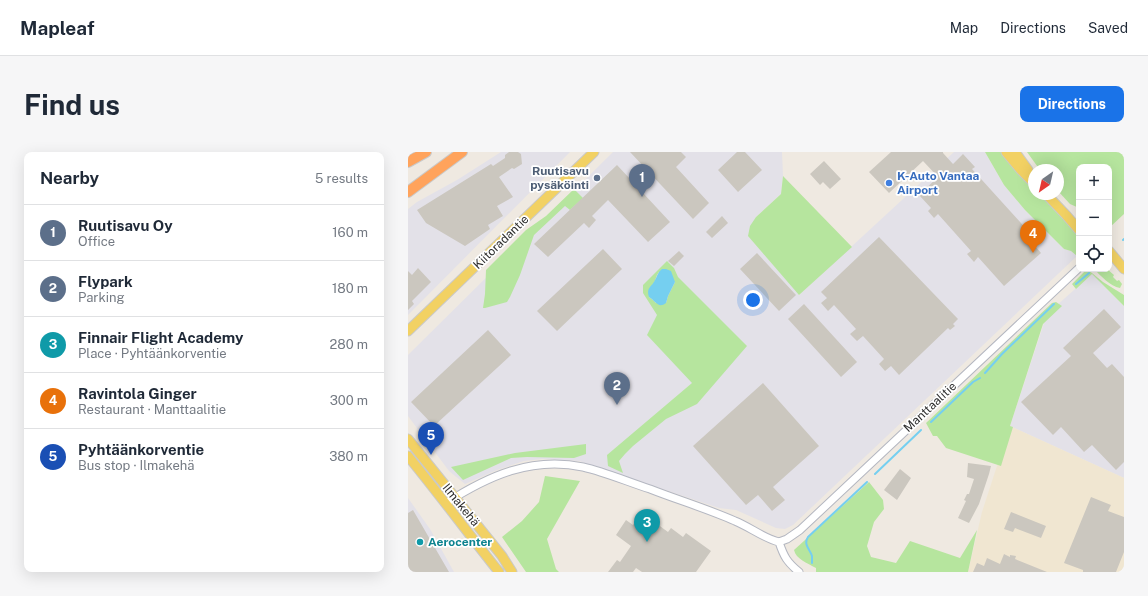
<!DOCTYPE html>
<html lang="en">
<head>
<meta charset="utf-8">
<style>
	body { margin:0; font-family:"Public Sans",sans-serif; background:#f6f6f7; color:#1f2937 }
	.controls { position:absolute; right:12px; top:12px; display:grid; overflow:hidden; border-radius:8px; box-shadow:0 4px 16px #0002 }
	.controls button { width:36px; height:36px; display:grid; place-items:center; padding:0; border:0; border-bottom:1px solid #e0e1e3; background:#fff; color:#1f2937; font:20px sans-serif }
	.compass { position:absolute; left:620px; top:12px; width:36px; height:36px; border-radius:50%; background:#fff; box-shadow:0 4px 16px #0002; rotate:214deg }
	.you { position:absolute; left:345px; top:148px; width:14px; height:14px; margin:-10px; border:3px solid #fff; border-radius:50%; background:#1a73e8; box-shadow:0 0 0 6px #1a73e833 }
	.badge { display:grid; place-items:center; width:26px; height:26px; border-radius:50%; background:#1a73e8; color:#fff; font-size:13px; font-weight:700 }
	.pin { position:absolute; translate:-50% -33px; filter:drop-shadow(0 1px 2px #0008) }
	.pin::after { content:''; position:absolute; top:21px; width:14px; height:12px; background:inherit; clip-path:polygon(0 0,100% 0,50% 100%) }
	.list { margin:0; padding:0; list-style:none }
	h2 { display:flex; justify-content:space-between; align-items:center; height:52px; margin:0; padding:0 16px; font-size:17px }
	h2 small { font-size:13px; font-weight:400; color:#747a83 }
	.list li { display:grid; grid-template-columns:26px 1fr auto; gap:12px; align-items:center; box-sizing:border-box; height:56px; padding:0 16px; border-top:1px solid #e0e1e3 }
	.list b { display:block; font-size:15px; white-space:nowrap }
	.list p { margin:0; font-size:13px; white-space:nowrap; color:#747a83 }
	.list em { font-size:13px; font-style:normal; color:#747a83 }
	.icon { flex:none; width:22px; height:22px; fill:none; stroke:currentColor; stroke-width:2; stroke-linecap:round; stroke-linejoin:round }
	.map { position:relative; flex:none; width:716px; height:420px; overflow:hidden; border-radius:8px }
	header { display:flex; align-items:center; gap:24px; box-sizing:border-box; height:56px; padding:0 20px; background:#fff; border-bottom:1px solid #e0e1e3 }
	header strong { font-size:19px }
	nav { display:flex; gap:22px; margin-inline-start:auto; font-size:14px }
	.intro { display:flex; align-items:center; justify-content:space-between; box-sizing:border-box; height:96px; padding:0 24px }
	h1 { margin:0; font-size:28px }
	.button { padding:10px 18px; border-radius:8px; background:#1a73e8; color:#fff; font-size:14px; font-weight:700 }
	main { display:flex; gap:24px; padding:0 24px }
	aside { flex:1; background:#fff; border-radius:8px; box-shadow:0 4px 16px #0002 }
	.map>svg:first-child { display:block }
</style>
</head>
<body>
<header>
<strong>Mapleaf</strong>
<nav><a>Map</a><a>Directions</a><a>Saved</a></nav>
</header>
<div class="intro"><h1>Find us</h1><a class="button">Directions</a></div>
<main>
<aside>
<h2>Nearby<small>5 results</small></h2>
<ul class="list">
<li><span class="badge" style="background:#5c6f8a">1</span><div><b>Ruutisavu Oy</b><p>Office</p></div><em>160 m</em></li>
<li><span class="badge" style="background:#5c6f8a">2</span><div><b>Flypark</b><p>Parking</p></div><em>180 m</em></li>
<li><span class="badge" style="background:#0f9aa8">3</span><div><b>Finnair Flight Academy</b><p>Place · Pyhtäänkorventie</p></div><em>280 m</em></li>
<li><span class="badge" style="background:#e8710a">4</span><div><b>Ravintola Ginger</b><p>Restaurant · Manttaalitie</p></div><em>300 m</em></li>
<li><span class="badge" style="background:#1a4fb4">5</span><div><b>Pyhtäänkorventie</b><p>Bus stop · Ilmakehä</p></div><em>380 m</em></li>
</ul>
</aside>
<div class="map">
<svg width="716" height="420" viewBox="0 0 716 420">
	<rect width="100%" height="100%" fill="#efe9e1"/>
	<path fill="#e3e1e8" d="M 93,0 L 162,0 L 0,163 L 0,57 L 9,50 L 49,28 Z
		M 205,0 L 374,0 L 375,24 L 373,42 L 348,65 L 391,143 L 546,0 L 577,0 L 596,33 L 617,58 L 656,97 L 663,99 L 669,104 L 385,373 L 377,377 L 368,376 L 328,358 L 311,356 L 171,309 L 134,307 L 116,309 L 89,318 L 57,332 L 41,319 L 0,264 L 0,203 Z
		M 684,122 L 716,154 L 716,326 L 602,274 L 639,162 Z
		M 0,346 L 22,377 L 46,420 L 0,420 Z"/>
	<path fill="#f0e6d1" d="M 602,274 L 716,326 L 716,420 L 560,420 L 574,360 Z"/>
	<path fill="#b6e59e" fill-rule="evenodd" d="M 577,0 L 594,0 L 615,25 L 626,37 L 626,42 L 631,42 L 671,84 L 671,102 L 669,104 L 663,99 L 656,97 L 617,58 L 596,33 Z
		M 619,0 L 716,0 L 716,62 L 701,76 L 701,15 L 671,15 L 671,56 L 662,52 L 650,39 L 650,18 L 632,18 Z
		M 375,24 L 444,95 L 391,143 L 340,84 L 342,74 L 348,65 L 373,42 Z
		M 166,37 L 175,46 L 162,58 L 157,54 L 126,83 L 112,123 L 102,145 L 99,150 L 77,156 L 75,156 L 77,142 L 78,118 L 118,78 L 138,64 Z
		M 259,109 L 266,116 L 270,125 L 339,194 L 289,252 L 258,267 L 225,294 L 217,302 L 211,309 L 215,321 L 200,314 L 199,303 L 284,231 L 239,183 L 249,163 L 235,141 L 235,133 ZM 251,120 L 267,130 L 260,144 L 258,151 L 248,151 L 245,148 L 241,145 L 249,123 Z
		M 679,117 L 695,130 L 716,143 L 716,154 L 684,122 L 668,137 L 664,132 Z
		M 686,117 L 699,117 L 706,123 L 705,125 L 709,129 L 711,128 L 714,132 L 712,136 C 702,134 693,124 686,117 Z
		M 648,150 L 654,154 L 635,172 L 602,274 L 605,275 L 593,314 L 538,296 L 529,284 L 525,284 L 518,271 L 644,151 Z
		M 178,292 L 178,302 L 166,306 L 119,305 L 103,306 L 55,328 L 43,315 L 107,301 Z
		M 137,324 L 172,329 L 139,387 L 148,417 L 151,420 L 118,420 L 94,385 L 114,369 L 131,350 Z
		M 461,330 L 475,348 L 476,357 L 466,370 L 459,394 L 463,405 L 488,411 L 502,389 L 552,406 L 569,378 L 560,420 L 408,420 L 408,416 C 399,411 388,407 386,398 Z"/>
	<path fill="#75cff0" d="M 254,117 L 258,117 L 263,119 L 267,130 L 260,144 L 258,151 C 250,157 248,149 241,145 C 238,135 244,135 247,128 C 250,123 250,120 254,117 Z"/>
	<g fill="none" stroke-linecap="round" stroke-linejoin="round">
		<path stroke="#75cff0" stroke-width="2" d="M 715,88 L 716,87
			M 668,132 L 681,121
			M 577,221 L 594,202 L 646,152
			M 523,270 L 565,230 L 572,226
			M 467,322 L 513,278
			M 404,411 C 404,410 404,405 404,404 C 402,397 395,393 400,385 L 459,330"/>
	</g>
	<path fill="#cbc7bf" d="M 101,0 L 110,0 L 113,2 L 114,12 L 106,17 L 104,16 L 91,25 L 105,45 L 89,54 L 95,64 L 80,73 L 82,77 L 57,94 L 18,71 L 9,58 L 83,12 L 85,14 L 97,6 L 97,3 Z
		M 222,0 L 273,0 L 278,5 L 268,15 L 301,51 L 285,67 Z
		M 329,0 L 337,0 L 354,18 L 330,40 L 310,18 Z
		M 483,0 L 535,0 L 535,1 L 545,12 L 555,2 L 567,15 L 564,17 L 631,91 L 627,94 L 633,101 L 596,134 L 570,105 L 566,110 L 559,102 L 563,99 L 530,62 L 526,66 L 520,59 L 523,56 L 511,43 L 530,25 L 515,9 L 481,41 L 461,20 Z
		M 416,9 L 433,27 L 422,37 L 415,30 L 412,33 L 402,22 Z
		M 209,13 L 262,70 L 240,90 L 200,48 L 184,64 L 188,68 L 181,76 L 176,71 L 140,105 L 126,92 Z
		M 314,64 L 320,71 L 304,86 L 298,80 Z
		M 471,85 L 550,167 L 545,172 L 547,174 L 542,178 L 540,176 L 491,223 L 483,214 L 477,219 L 471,212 L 476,207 L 455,184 L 449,189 L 442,182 L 448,177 L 426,153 L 420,159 L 413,151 L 419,146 L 413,140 Z
		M 195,97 L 214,117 L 149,179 L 129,159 Z
		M 271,99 L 276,104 L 266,114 L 260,109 Z
		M 349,101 L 388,143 L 371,159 L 332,117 Z
		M 10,116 L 23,130 L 4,149 L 6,152 L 0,158 L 0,119 L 4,123 Z
		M 396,152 L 449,210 L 433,225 L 380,167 Z
		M 696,157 L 713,175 L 685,201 L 699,216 L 704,212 L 716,225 L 716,310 L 708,318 L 684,293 L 676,300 L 653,275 L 645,283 L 613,250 L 663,204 L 655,196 Z
		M 80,178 L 103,203 L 26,274 L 3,250 Z
		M 355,231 L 411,294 L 365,335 L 377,348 L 364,359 L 350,343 L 338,353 L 285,294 Z
		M 560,311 L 583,314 L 581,322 L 571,352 L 561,371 L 550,366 L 558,349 L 556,348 L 559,342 L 561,342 L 566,327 L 559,325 Z
		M 492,317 L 503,326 L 489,348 L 476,338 Z
		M 683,345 L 703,353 L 700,359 L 716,365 L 716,400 L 708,420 L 675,420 L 675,418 L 656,411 Z
		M 5,358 L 41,420 L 0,420 L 0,361 Z
		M 603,360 L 638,374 L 633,386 L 607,376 L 605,380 L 596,377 Z
		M 234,361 L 260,380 L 263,376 L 275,385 L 278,381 L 303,399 L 288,420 L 234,420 L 228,416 L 225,420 L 200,420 L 209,408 L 212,410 L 223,394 L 208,383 L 218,368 L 225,373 Z
		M 596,402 L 602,405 L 602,403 L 608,404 L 607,407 L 639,420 L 565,420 L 569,411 L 576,414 L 579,406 L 592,412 Z"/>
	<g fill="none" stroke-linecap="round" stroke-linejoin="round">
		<defs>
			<path id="minor" d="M 38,351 C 80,324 124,304 175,315 C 197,320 220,330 242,337 C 270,348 300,357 327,369 C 342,375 355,386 371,390
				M 371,390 L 379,387 L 392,378 L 671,116
				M 371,390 C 376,405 379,410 391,420"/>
			<path id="major" d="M 598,0 L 613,18 L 626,31
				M 607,0 L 620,18
				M 638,42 L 658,63 L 671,78
				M 701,99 L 716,117
				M 0,179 L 186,0
				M 0,287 L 94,404 L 104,420
				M 0,304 C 31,342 60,381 91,420"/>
			<path id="highway" d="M 0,10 L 18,0
				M 0,40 L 54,0"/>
		</defs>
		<use href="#minor" stroke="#b4b7c1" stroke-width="9"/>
		<use href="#major" stroke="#c9c9c9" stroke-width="11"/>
		<use href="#highway" stroke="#c9c9c9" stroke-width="12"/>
		<use href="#minor" stroke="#fff" stroke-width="7"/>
		<use href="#major" stroke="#f2d163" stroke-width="9"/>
		<use href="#highway" stroke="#ffa35c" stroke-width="10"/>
	</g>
	<circle fill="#5c6f8a" stroke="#fff" stroke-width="1.5" cx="189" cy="26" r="4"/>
	<circle fill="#3f7fe0" stroke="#fff" stroke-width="1.5" cx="481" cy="31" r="4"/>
	<circle fill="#0f9aa8" stroke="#fff" stroke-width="1.5" cx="12" cy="390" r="4"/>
	<g text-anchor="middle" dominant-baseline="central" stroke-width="3.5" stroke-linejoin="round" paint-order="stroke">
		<g font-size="12" font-weight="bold" fill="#4e5e75" stroke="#fff" text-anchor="end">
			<text x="181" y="19">Ruutisavu<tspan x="181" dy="14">pysäköinti</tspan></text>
		</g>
		<g font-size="12" font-weight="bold" fill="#366cbe" stroke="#fff" text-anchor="start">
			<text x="489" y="24">K-Auto Vantaa<tspan x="489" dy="14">Airport</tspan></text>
		</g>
		<g font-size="12" fill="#2e2e2e" stroke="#fff">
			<text transform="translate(93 90) rotate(-44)">Kiitoradantie</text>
			<text transform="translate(522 255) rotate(-43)">Manttaalitie</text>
			<text transform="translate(53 353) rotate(51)">Ilmakehä</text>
		</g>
		<g font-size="12" font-weight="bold" fill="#0d838f" stroke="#fff" text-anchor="start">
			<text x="20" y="390">Aerocenter</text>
		</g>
	</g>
</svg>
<div class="controls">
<button>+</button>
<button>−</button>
<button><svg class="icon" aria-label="locate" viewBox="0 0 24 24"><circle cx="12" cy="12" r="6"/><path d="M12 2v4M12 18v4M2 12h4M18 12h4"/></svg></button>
</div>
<svg class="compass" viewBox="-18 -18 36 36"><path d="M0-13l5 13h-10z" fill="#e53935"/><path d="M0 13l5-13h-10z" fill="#747a83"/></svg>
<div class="you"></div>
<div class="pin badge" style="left:234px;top:45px;background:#5c6f8a">1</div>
<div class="pin badge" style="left:209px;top:253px;background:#5c6f8a">2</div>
<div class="pin badge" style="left:239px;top:390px;background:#0f9aa8">3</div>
<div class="pin badge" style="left:625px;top:101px;background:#e8710a">4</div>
<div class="pin badge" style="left:23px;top:303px;background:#1a4fb4">5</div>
</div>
</main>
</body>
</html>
